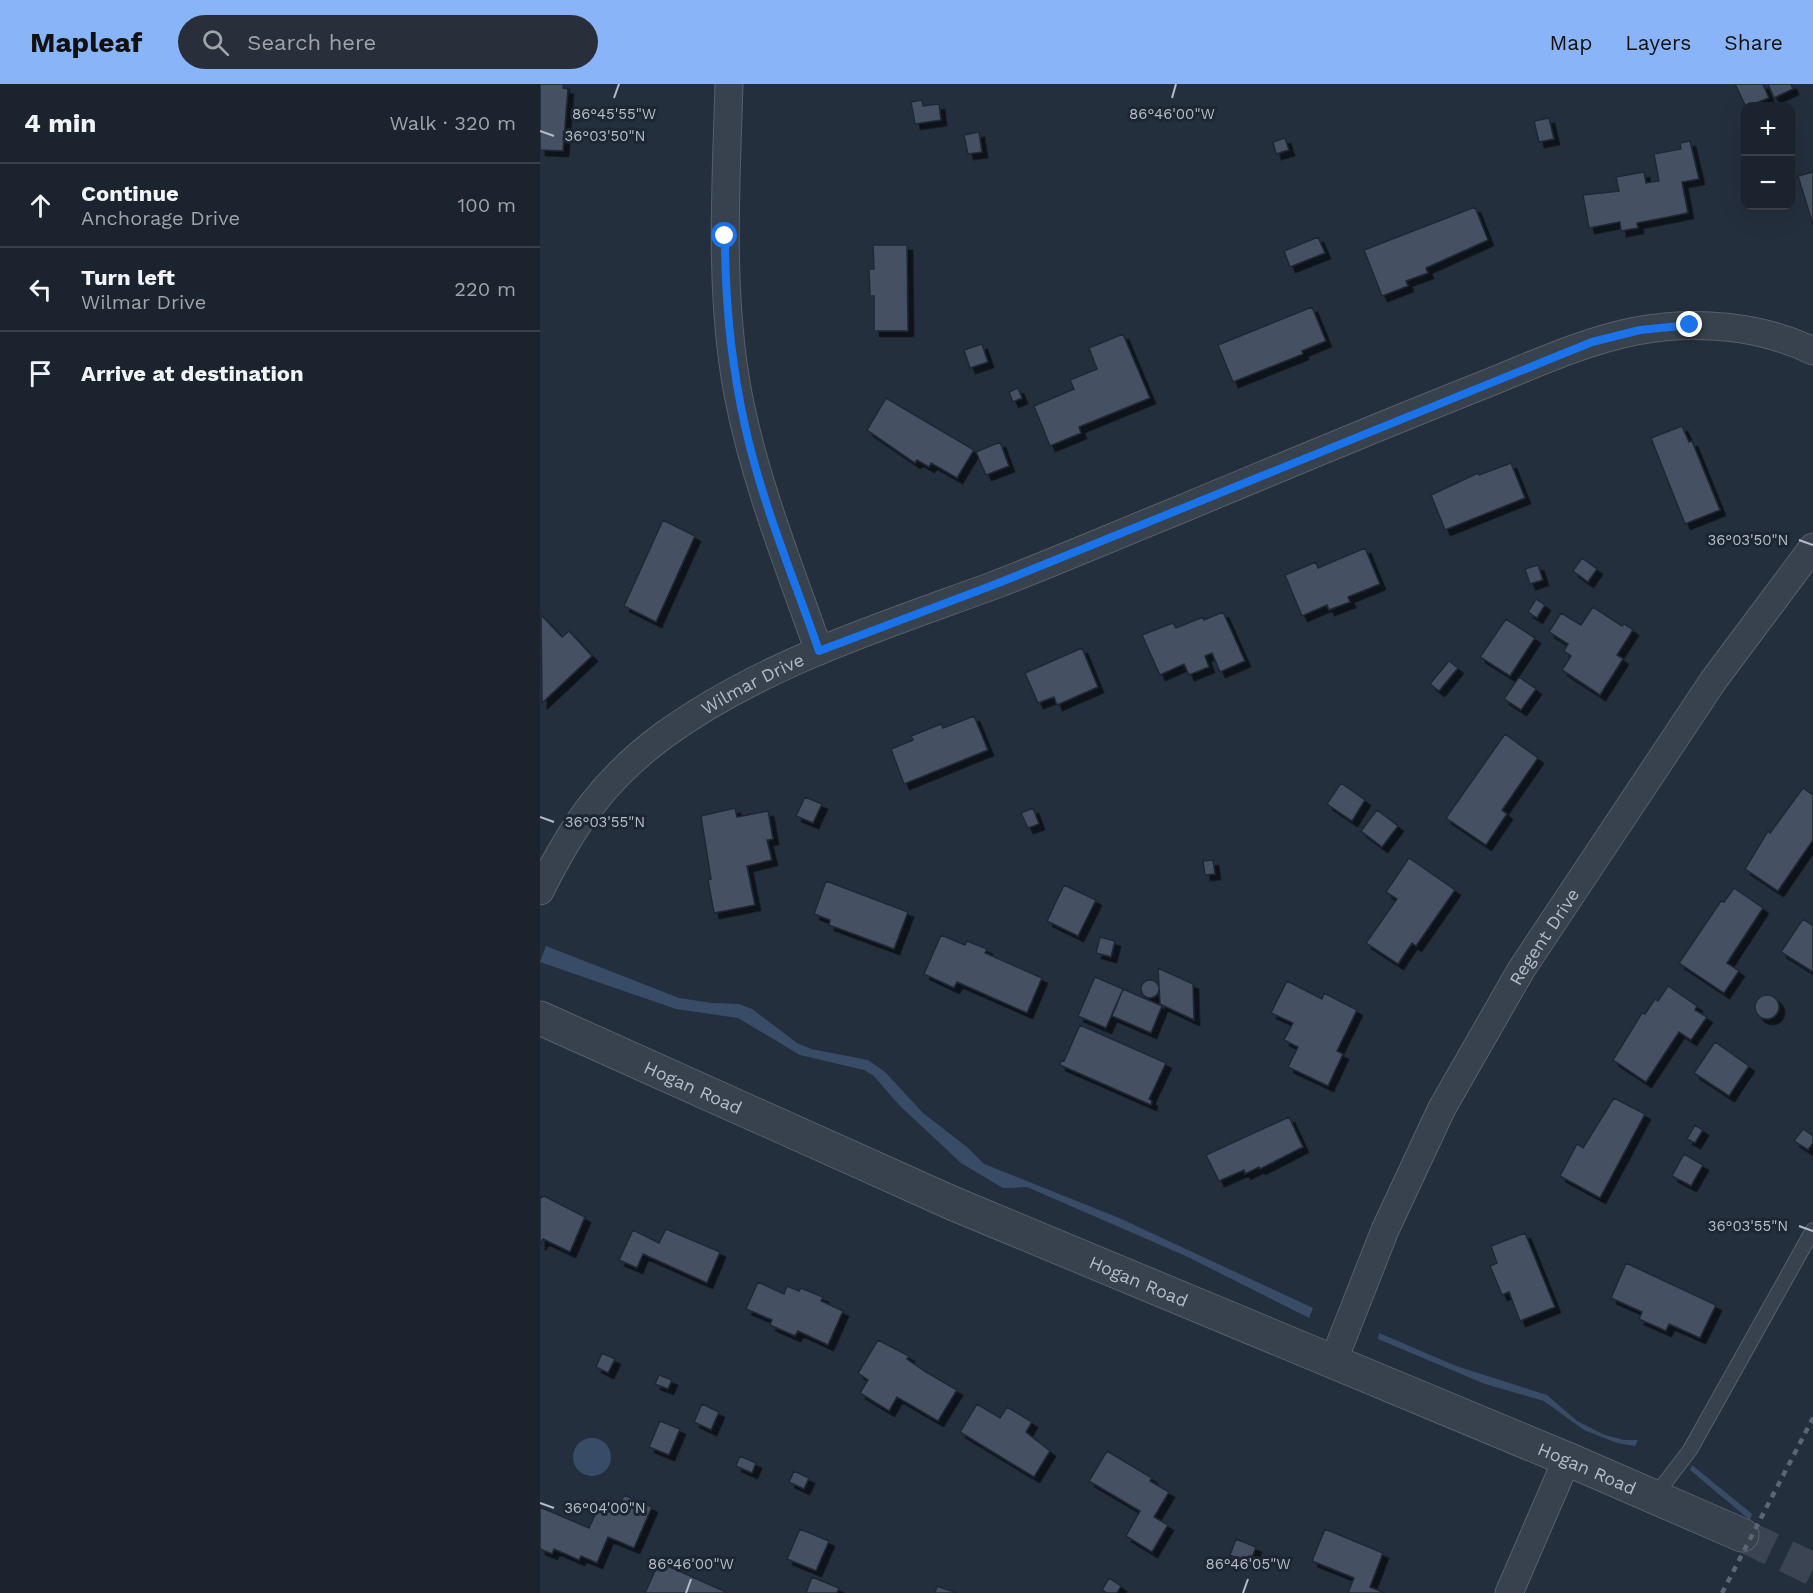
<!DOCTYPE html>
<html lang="en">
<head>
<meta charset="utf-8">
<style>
	body { margin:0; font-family:"Work Sans",sans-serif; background:#282f3a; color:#f1f3f6 }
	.controls { position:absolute; right:18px; top:18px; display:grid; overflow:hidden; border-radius:12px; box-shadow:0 6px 24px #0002 }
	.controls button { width:54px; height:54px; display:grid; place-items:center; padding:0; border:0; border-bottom:2px solid #39404a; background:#1b232e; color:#f1f3f6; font:30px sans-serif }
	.stop { position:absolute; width:18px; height:18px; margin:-14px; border:4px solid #1a73e8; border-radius:50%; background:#fff }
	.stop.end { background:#1a73e8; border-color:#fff; box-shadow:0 2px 6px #0008 }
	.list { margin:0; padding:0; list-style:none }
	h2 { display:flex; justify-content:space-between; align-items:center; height:78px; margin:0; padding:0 24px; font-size:26px }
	h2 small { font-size:20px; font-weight:400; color:#a0a4aa }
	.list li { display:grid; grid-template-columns:39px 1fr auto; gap:18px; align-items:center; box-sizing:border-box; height:84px; padding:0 24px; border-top:2px solid #39404a }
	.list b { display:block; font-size:22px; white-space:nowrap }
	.list p { margin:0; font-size:20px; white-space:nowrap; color:#a0a4aa }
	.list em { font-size:20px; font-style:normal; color:#a0a4aa }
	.icon { flex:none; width:33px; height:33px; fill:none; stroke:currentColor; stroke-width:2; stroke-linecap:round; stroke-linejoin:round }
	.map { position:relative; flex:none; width:1273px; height:1509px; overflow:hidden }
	header { display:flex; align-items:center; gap:36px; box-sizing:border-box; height:84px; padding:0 30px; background:#8ab4f8; color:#111 }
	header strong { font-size:28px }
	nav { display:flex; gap:33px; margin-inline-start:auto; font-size:21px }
	.search { width:420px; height:54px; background:#282f3a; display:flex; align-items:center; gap:15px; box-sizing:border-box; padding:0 21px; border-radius:33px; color:#a0a4aa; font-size:22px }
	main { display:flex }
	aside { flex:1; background:#1b232e }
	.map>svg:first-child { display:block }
</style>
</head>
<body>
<header>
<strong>Mapleaf</strong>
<div class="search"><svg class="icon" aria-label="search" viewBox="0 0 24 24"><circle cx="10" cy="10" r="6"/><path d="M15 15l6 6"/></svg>Search here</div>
<nav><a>Map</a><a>Layers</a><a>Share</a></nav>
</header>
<main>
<aside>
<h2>4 min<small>Walk · 320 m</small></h2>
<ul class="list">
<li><svg class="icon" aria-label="ahead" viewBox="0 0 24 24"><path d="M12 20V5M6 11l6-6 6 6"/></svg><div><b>Continue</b><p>Anchorage Drive</p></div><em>100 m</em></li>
<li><svg class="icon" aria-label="left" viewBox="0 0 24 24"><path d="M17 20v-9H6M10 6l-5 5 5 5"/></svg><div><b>Turn left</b><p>Wilmar Drive</p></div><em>220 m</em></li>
<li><svg class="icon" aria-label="arrive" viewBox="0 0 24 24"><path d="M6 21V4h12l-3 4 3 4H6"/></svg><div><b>Arrive at destination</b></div></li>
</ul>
</aside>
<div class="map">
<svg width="1273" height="1509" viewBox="0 0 1273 1509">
	<defs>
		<filter id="shadow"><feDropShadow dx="5.5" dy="5.5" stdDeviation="0" flood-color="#0009"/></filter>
	</defs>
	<rect width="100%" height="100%" fill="#242f3e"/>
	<path fill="#394c67" d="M 6,862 L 139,914 L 172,919 L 199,920 L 212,925 L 257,959 L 271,965 L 328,976 L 345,988 L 383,1029 L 428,1064 L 444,1080 L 579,1134 L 773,1224 L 769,1234 L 648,1173 L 487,1103 L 463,1104 L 421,1079 L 359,1021 L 334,992 L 324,986 L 260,971 L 198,934 L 136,925 L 0,878 Z
		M 839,1249 L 916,1282 L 1007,1311 L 1037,1337 L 1065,1351 L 1084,1356 L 1098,1356 L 1095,1362 L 1077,1359 L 1044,1346 L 1004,1317 L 945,1300 L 838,1255 Z
		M33 1373a19 19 0 1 1 38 0a19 19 0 1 1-38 0Z
		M 1152,1381 L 1212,1430 L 1210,1436 L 1150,1386 Z"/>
	<path fill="#455162" stroke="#1f2835" stroke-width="1.5" filter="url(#shadow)" d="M 0,0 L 24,0 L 23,4 L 28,5 L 23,67 L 0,66 Z
		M 1195,0 L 1223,0 L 1229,14 L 1206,23 Z
		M 1228,0 L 1251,0 L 1253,5 L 1234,14 Z
		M 382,16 L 383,22 L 399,20 L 401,36 L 375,40 L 371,18 Z
		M 1009,34 L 1014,55 L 999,58 L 994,37 Z
		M 439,48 L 442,68 L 428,70 L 424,51 Z
		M 745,54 L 749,66 L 736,70 L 733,58 Z
		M 1150,57 L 1159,95 L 1142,98 L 1148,129 L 1097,139 L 1098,144 L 1081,147 L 1080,138 L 1049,144 L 1043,111 L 1079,107 L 1076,93 L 1104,88 L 1106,99 L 1119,97 L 1114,70 L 1141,65 L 1140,59 Z
		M 1273,88 L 1273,141 L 1258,92 Z
		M 935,123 L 948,156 L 886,184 L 888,189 L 866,197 L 868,202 L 842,212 L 824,166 Z
		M 778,153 L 785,169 L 750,183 L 744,167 Z
		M 333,161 L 367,161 L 368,247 L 334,247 L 334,212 L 330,212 L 329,185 L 334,185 Z
		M 772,223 L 786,257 L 762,267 L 763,270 L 693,298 L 678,261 Z
		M 583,250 L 610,314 L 539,343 L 541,349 L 510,362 L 494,322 L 534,305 L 530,296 L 557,285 L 549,264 Z
		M 442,260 L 448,278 L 430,284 L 424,266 Z
		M 478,304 L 482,314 L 473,318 L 469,308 Z
		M 346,314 L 434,366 L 417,394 L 391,379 L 389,383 L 377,376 L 375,379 L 327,346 Z
		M 1142,342 L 1149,358 L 1152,357 L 1180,426 L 1145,440 L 1111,354 Z
		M 460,358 L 469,382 L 446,391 L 436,368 Z
		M 971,379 L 985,414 L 905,446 L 891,411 L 938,389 L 939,391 Z
		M 123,436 L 155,452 L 116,538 L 84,522 Z
		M 825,464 L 840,500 L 808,513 L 810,518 L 789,526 L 787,521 L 762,532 L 745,491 L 776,478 L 778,484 Z
		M 1042,474 L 1057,485 L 1048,498 L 1033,487 Z
		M 998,481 L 1003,496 L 990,500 L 985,485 Z
		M 996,515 L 1005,521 L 997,534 L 988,528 Z
		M 1053,523 L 1082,542 L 1084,540 L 1093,546 L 1077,571 L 1083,575 L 1060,611 L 1022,586 L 1031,572 L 1024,567 L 1028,560 L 1009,548 L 1021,529 L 1041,541 Z
		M 683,528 L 705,577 L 680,588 L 672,569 L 665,572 L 669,583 L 649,591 L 644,580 L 620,591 L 602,551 L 633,539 L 636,544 L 663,533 L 664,536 Z
		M 1,531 L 22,553 L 29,547 L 52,572 L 2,619 Z
		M 966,535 L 995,554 L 970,592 L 940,573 Z
		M 542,564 L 558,603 L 517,621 L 514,613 L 498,619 L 485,589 Z
		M 909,577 L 918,584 L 899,607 L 890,600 Z
		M 979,593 L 996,605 L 981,626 L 964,615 Z
		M 434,632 L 448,666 L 364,700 L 351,665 L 373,656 L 371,652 L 401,640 L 403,644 Z
		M 965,650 L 998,674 L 962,726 L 967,730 L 946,761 L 906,734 Z
		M 801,699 L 825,716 L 812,737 L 787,720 Z
		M 1263,704 L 1273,711 L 1273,756 L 1238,807 L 1205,785 L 1228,747 L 1230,749 Z
		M 265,713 L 282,720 L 273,739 L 256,732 Z
		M 195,724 L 197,733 L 228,727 L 233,755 L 227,756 L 232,776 L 207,782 L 215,821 L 174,829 L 168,796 L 171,795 L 161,732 Z
		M 493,724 L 499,740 L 488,744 L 481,729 Z
		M 837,726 L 858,742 L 842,763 L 821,747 Z
		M 869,774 L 915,806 L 876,862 L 872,859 L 858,880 L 826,859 L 857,815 L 846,808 Z
		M 673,776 L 675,790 L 665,791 L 663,777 Z
		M 286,797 L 368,828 L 354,865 L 289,841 L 290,836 L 274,830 Z
		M 524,801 L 556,816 L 538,852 L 507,837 Z
		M 1194,804 L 1223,824 L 1187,879 L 1199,887 L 1184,909 L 1139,879 L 1181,817 L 1184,818 Z
		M 1263,835 L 1273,842 L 1273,888 L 1241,868 Z
		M 401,851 L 425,861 L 427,857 L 447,865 L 445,869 L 502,894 L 487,929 L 417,898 L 414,904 L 384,890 Z
		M 560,853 L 575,857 L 571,873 L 556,869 Z
		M 618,884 L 653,900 L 654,936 L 620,920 Z
		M 555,893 L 583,905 L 566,944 L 538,932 Z
		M601 905a9 9 0 1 1 18 0a9 9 0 1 1-18 0Z
		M 747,897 L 782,915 L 784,909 L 817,926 L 797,967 L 803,970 L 788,1002 L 748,983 L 758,963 L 744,956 L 753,939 L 731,929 Z
		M 1128,902 L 1157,922 L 1155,926 L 1167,933 L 1151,956 L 1139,948 L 1106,998 L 1073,976 L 1102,929 L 1105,930 L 1115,915 L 1118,917 Z
		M 583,905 L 622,922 L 611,949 L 572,932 Z
		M1215 923a12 12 0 1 1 24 0a12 12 0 1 1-24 0Z
		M 540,941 L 626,979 L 609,1015 L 612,1017 L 611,1021 L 520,981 L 521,976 L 524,977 Z
		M 1175,958 L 1209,982 L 1189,1012 L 1154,989 Z
		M 1074,1014 L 1105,1030 L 1060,1114 L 1020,1092 L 1037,1060 L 1043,1064 Z
		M 749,1033 L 763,1063 L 720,1085 L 719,1083 L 705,1090 L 704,1086 L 679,1097 L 666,1071 Z
		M 1155,1041 L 1163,1046 L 1155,1059 L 1147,1055 Z
		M 1263,1045 L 1273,1052 L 1273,1059 L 1268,1066 L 1254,1057 Z
		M 1144,1070 L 1163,1081 L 1151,1102 L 1132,1092 Z
		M 4,1112 L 45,1133 L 30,1168 L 3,1155 L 0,1161 L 0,1114 Z
		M 126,1145 L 180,1168 L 167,1199 L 103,1170 L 97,1184 L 79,1176 L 93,1146 L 119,1159 Z
		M 985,1149 L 1015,1223 L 980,1237 L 969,1208 L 962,1211 L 950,1182 L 957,1179 L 951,1162 Z
		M 1086,1179 L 1176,1221 L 1160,1254 L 1129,1240 L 1126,1247 L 1099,1235 L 1102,1228 L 1071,1214 Z
		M 218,1198 L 244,1210 L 247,1202 L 259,1207 L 261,1204 L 283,1213 L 281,1217 L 303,1227 L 288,1261 L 258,1247 L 255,1252 L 230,1241 L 232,1236 L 206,1225 Z
		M 338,1256 L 369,1272 L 367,1275 L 386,1288 L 417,1306 L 398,1337 L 357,1313 L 349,1327 L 320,1309 L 328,1296 L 318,1289 Z
		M 62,1269 L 75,1275 L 68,1289 L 56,1283 Z
		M 119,1291 L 132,1296 L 128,1305 L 115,1300 Z
		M 162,1320 L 179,1328 L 171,1346 L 154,1338 Z
		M 437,1320 L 460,1334 L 467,1323 L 492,1338 L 486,1348 L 510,1367 L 494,1393 L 420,1348 Z
		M 120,1337 L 140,1345 L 129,1371 L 109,1363 Z
		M 567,1367 L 612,1394 L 610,1397 L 629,1408 L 614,1433 L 628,1441 L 612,1468 L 586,1452 L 600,1427 L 549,1397 Z
		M 200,1372 L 216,1379 L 212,1389 L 196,1382 Z
		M 254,1387 L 269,1394 L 264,1405 L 249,1398 Z
		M 84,1411 L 112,1423 L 94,1464 L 68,1453 L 57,1479 L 41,1472 L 39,1476 L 14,1465 L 12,1470 L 0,1465 L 0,1423 L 49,1444 L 60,1420 L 77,1427 Z
		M 260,1445 L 289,1457 L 276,1487 L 247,1475 Z
		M 785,1445 L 843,1469 L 830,1503 L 845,1509 L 808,1509 L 814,1494 L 772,1477 Z
		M 696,1455 L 716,1463 L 710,1479 L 690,1471 Z
		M 119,1478 L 188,1509 L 105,1509 Z
		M 272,1493 L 299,1504 L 297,1509 L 266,1509 Z
		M 569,1494 L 581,1502 L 577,1509 L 567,1509 L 562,1506 Z
		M 397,1502 L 417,1509 L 395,1509 Z"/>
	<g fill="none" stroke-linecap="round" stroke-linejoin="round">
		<path stroke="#3a4453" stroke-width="33" stroke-dasharray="33 16" stroke-linecap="butt" d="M 1202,1451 L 1273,1485"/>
		<defs>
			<path id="service" d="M 1114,1413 L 1150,1366 L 1273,1146"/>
			<g id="minor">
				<path d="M 189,0 C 186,103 179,208 198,310 C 215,398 249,482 279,567"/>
				<path id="s1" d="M 0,807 C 33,741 63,696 124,651 C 222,580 340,543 452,502 C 515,478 577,451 639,426 C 737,385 835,344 933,305 C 987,284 1040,258 1096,247 C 1155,236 1219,241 1273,267"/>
				<path id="s2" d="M 793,1278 L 845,1146 L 902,1024 L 981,886 L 1173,597 L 1273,463"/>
				<path d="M 969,1509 L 1027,1375"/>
			</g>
			<g id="tertiary">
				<path id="s3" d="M 0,934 L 412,1119 L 1027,1375 L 1202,1451"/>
			</g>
		</defs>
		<use href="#service" stroke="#565f6c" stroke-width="16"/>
		<use href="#minor" stroke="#565f6c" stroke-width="29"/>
		<use href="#tertiary" stroke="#565f6c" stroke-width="35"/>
		<use href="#service" stroke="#38414e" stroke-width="14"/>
		<use href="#minor" stroke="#38414e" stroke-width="27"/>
		<use href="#tertiary" stroke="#38414e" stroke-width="33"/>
		<path stroke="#5a6575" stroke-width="4.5" stroke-dasharray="6 6" stroke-linecap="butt" d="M 1182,1509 L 1273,1334"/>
	</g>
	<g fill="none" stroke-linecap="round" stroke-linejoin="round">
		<path stroke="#1a73e8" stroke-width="8" d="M 185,152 C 185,215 191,279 205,342 C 222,419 253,492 279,567 L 456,500 L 1052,258 L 1100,246 L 1150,241"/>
	</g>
	<path fill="none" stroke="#b4bcc9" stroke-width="2" d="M 74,14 L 79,0M 632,14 L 636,0M 0,47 L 14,52M 1259,456 L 1273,461M 0,733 L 14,738M 1259,1142 L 1273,1147M 0,1419 L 14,1424M 146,1509 L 151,1495M 703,1509 L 708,1495"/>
	<g text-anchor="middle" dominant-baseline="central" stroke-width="6" stroke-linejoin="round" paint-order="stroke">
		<g font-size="18" fill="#b4bcc9" stroke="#1d2633">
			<text stroke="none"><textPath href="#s1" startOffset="304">Wilmar Drive</textPath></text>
			<text stroke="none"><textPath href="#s2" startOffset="476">Regent Drive</textPath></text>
			<text stroke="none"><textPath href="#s3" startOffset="168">Hogan Road</textPath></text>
			<text stroke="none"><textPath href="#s3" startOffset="654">Hogan Road</textPath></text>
			<text stroke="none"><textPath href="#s3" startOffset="1140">Hogan Road</textPath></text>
		</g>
	</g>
	<g font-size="15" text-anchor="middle" fill="#b4bcc9" stroke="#1d2633" stroke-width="6" stroke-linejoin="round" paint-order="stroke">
		<text x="74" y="35">86°45'55"W</text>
		<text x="632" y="35">86°46'00"W</text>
		<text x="65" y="57">36°03'50"N</text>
		<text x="1208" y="461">36°03'50"N</text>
		<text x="65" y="743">36°03'55"N</text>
		<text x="1208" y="1147">36°03'55"N</text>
		<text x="65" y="1429">36°04'00"N</text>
		<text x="151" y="1485">86°46'00"W</text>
		<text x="708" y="1485">86°46'05"W</text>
	</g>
</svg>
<div class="controls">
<button>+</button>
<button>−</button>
</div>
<div class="stop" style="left:185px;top:152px"></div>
<div class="stop end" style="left:1150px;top:241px"></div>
</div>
</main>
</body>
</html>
